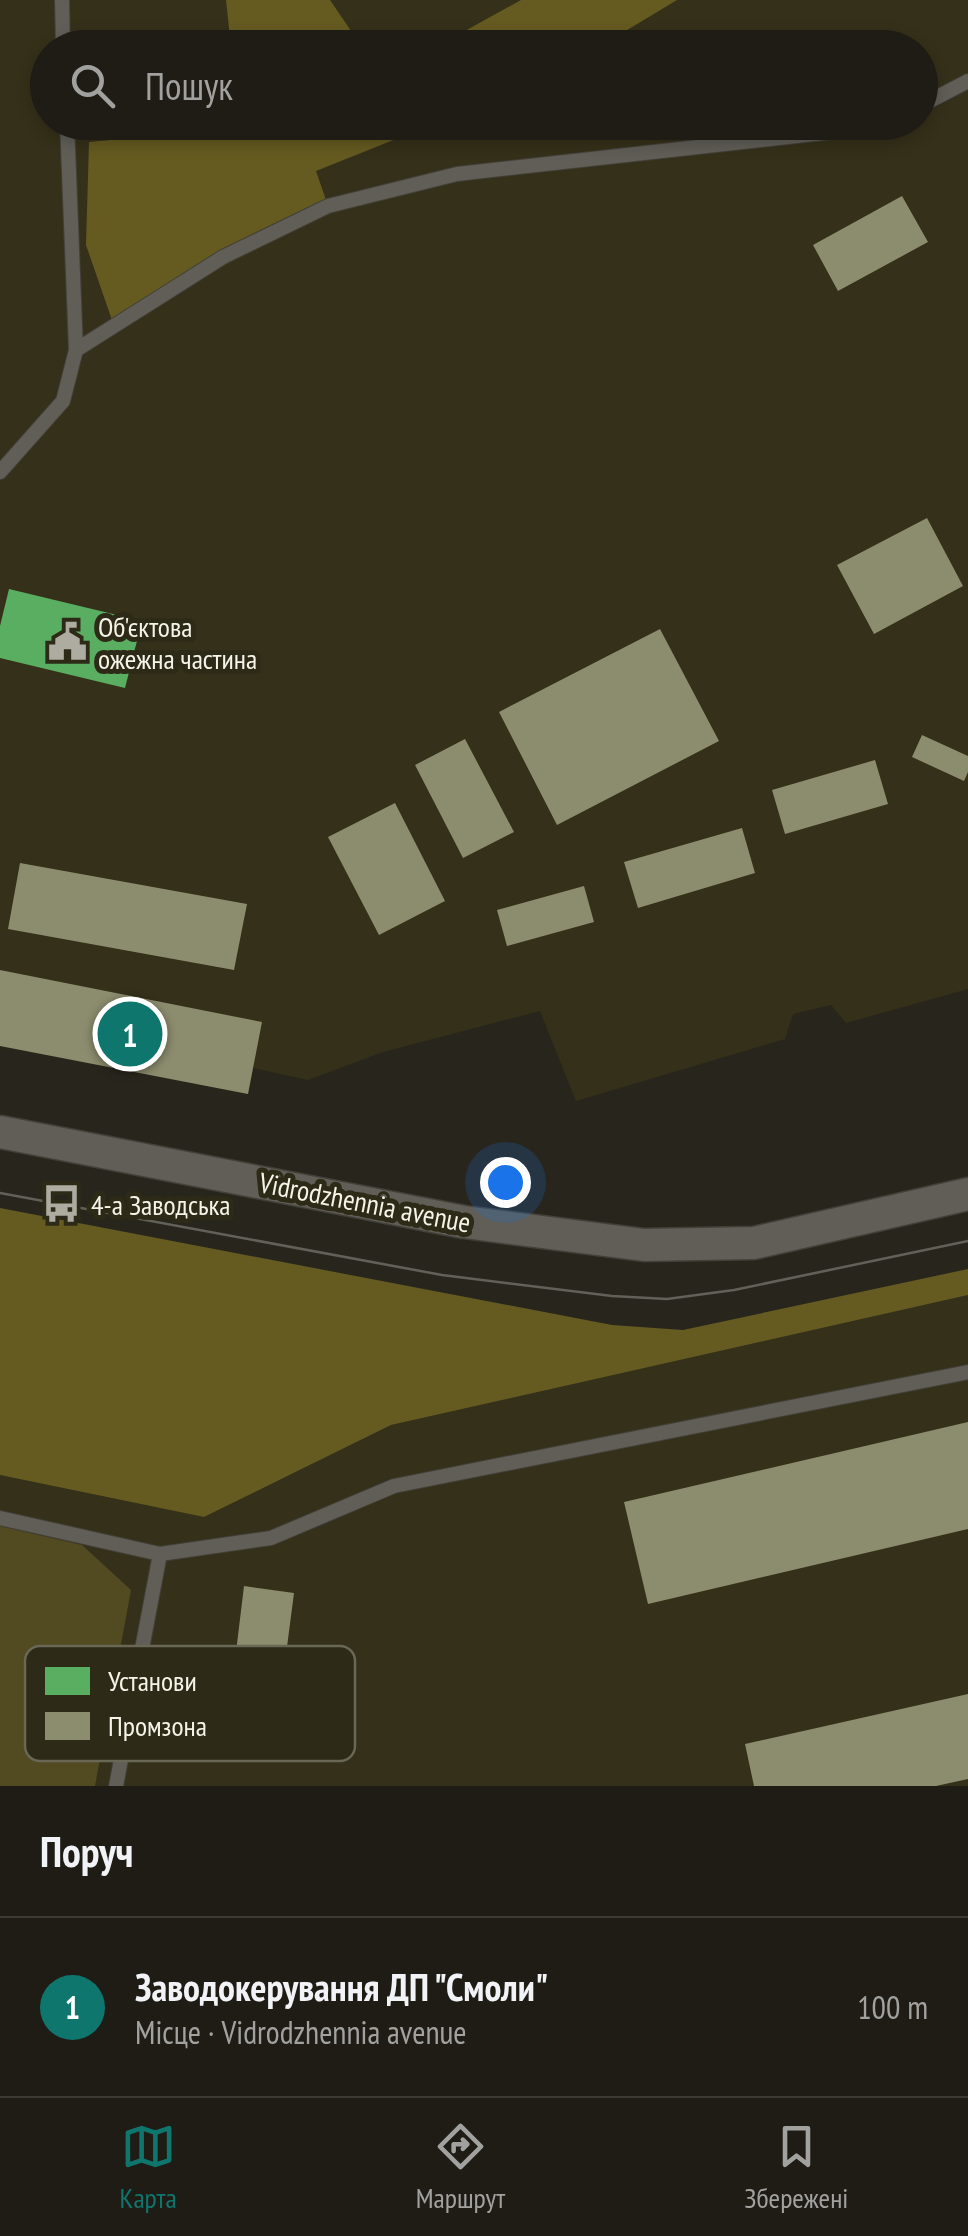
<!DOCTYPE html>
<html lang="uk">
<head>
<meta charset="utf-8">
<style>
	body { margin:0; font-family:"PT Sans Narrow",sans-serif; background:#26251e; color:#f1f3f6 }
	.you { position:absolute; left:505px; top:1182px; width:35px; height:35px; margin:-25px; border:8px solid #fff; border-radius:50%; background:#1a73e8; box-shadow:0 0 0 15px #1a73e833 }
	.badge { display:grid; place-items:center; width:65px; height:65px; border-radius:50%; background:#0f766e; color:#fff; font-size:32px; font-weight:700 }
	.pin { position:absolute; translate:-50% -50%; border:5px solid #fff; box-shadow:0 2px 10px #0006 }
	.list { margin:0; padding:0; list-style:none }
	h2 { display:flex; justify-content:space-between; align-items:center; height:130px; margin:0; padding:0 40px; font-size:42px }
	h2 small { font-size:32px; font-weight:400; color:#a1a1a0 }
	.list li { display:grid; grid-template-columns:65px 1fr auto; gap:30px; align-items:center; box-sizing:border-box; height:180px; padding:0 40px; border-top:2px solid #3c3a34 }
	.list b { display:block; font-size:38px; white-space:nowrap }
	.list p { margin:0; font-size:32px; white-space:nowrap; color:#a1a1a0 }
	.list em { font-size:32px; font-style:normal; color:#a1a1a0 }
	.icon { flex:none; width:55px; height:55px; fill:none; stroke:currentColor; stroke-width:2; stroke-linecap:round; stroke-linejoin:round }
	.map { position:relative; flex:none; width:968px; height:1786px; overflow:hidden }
	.search { position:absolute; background:#1e1c15; box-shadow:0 5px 15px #0003; left:30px; right:30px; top:30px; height:110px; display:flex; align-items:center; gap:25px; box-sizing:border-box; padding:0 35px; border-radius:55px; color:#a1a1a0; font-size:38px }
	.sheet { height:310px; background:#1e1c15 }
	nav { display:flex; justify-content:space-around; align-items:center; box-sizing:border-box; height:140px; border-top:2px solid #3c3a34; background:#1e1c15; font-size:28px; color:#a1a1a0 }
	nav a { display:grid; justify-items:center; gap:5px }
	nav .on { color:#0f766e }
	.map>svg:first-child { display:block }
</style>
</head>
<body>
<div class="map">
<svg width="968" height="1786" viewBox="0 0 968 1786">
	<rect width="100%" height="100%" fill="#28261c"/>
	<path fill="#353019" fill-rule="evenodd" d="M 0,0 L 968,0 L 968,989 L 846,1023 L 831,1005 L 793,1014 L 785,1039 L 576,1101 L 540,1011 L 383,1052 L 308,1080 L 253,1068 L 248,1094 L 0,1046 ZM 48,48 L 920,48 L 920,122 L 48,122 Z
		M 968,1295 L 968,1786 L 0,1786 L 0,1475 L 204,1517 L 391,1425 Z"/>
	<path fill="#524a20" d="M 0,1526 L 82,1545 L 131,1590 L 95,1786 L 0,1786 Z"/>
	<path fill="#655b21" d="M 226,0 L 330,0 L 362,47 L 231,47 Z
		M 521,0 L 677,0 L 599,47 L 436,47 Z
		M 224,123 L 436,123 L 316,171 L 328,206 L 114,326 L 86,245 L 89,142 L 220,130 Z
		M 0,1208 L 612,1325 L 683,1330 L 968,1269 L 968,1295 L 391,1425 L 204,1517 L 0,1475 Z"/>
	<path fill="#5aae61" d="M 9,589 L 142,621 L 125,688 L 0,658 L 0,626 Z"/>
	<path fill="#8c8c6e" d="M 902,196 L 928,242 L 838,291 L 813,245 Z
		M 927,518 L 963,586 L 874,634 L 837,565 Z
		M 660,629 L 719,741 L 557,825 L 499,712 Z
		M 922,735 L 968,756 L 968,772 L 964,781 L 912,757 Z
		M 465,739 L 514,832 L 463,858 L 415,765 Z
		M 875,760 L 888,804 L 785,834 L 772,790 Z
		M 395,803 L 445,901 L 379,935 L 328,837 Z
		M 742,828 L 755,873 L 638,908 L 624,862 Z
		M 20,863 L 247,904 L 234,970 L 8,929 Z
		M 584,886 L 594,922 L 507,946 L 497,910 Z
		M 0,970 L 262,1022 L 248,1094 L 0,1046 Z
		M 968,1422 L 968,1529 L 648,1604 L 624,1502 Z
		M 244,1586 L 294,1593 L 277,1724 L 228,1718 Z
		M 968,1694 L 968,1779 L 936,1786 L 754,1786 L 745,1744 Z"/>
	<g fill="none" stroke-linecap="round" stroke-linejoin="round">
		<defs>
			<path id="service" d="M 62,0 L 63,48
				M 920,106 L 968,81
				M 76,350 L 223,257 L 328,206 L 457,174 L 832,132 L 869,122
				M 0,472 L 63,401 L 76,350 L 67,122
				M 0,1518 L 160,1554
				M 116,1786 L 160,1554 L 271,1538 L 394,1486 L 968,1372"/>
			<path id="tertiary" d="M 0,1132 L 464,1222 L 644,1245 L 754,1243 L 968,1194"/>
		</defs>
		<use href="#service" stroke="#424038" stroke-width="16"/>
		<use href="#tertiary" stroke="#424038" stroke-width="35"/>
		<use href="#service" stroke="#605e57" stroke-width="14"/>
		<use href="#tertiary" stroke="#605e57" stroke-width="32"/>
		<path stroke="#626058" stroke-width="2.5" d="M 0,1193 L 442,1275 L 612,1296 L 667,1299 L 734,1290 L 968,1241"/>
	</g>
	<defs>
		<symbol id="civic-bare" viewBox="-9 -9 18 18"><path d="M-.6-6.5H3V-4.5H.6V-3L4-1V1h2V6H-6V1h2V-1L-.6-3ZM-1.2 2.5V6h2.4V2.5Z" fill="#aeaca1" stroke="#2d2a17" stroke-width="2.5" paint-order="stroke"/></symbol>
		<symbol id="bus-bare" viewBox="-9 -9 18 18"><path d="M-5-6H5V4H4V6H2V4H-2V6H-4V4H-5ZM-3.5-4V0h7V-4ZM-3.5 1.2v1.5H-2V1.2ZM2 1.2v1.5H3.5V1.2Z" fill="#aeaca1" stroke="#2d2a17" stroke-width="2.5" paint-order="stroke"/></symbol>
	</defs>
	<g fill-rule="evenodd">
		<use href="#civic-bare" x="40" y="614" width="55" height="55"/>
		<use href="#bus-bare" x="34" y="1176" width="55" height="55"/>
	</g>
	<g text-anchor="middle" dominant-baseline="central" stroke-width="10" stroke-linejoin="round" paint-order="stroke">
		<g font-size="28" fill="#f6f4e8" stroke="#2d2a17" text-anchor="start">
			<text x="98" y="626">Об'єктова<tspan x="98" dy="32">ожежна частина</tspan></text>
			<text x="91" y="1204">4-а Заводська</text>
		</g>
		<g font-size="28" fill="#f6f4e8" stroke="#2d2a17">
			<text transform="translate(365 1202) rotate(11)">Vidrodzhennia avenue</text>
		</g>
	</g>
	<rect x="25" y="1646" width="330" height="115" rx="15" fill="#2d2a17" stroke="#696756" stroke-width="2.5"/>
	<rect x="45" y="1667" width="45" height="28" fill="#5aae61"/>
	<rect x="45" y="1712" width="45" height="28" fill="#8c8c6e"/>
	<g font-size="28" fill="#f6f4e8">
		<text x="108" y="1691">Установи</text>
		<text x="108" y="1736">Промзона</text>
	</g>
</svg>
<div class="you"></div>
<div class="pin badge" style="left:130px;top:1034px">1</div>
<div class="search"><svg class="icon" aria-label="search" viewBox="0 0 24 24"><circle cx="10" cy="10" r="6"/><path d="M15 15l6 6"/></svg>Пошук</div>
</div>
<section class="sheet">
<h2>Поруч<small></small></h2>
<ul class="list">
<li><span class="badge">1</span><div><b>Заводокерування ДП &quot;Смоли&quot;</b><p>Місце · Vidrodzhennia avenue</p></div><em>100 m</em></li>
</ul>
</section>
<nav>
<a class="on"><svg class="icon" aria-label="map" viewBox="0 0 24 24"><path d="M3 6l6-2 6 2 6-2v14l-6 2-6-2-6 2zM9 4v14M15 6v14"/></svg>Карта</a>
<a><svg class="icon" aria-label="directions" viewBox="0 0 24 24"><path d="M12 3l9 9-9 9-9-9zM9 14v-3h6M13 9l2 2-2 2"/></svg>Маршрут</a>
<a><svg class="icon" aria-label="saved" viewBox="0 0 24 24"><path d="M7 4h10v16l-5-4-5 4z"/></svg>Збережені</a>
</nav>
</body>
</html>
